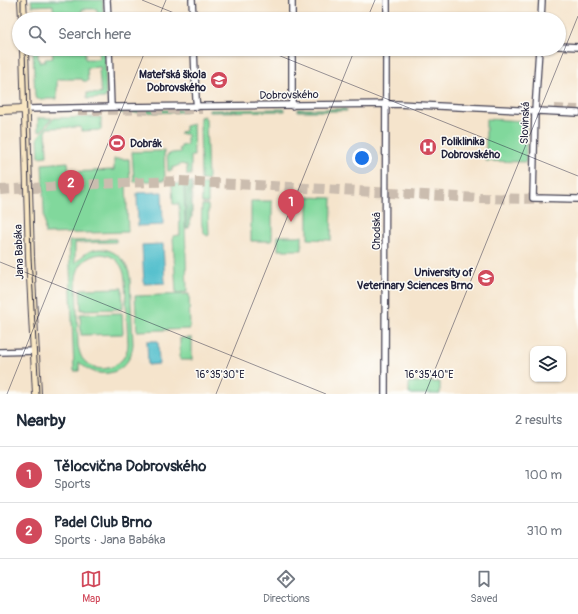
<!DOCTYPE html>
<html lang="en">
<head>
<meta charset="utf-8">
<style>
	body { margin:0; font-family:Pangolin,sans-serif; background:#f2f2f3; color:#1f2937 }
	.controls { position:absolute; right:12px; bottom:12px; display:grid; overflow:hidden; border-radius:8px; box-shadow:0 1px 3px #0004 }
	.controls button { width:36px; height:36px; display:grid; place-items:center; padding:0; border:0; border-bottom:1px solid #e0e1e3; background:#fff; color:#1f2937; font:20px sans-serif }
	.you { position:absolute; left:362px; top:158px; width:14px; height:14px; margin:-10px; border:3px solid #fff; border-radius:50%; background:#1a73e8; box-shadow:0 0 0 6px #1a73e833 }
	.badge { display:grid; place-items:center; width:26px; height:26px; border-radius:50%; background:#d1495b; color:#fff; font-size:13px; font-weight:700 }
	.pin { position:absolute; translate:-50% -33px; filter:drop-shadow(0 1px 2px #0008) }
	.pin::after { content:''; position:absolute; top:21px; width:14px; height:12px; background:inherit; clip-path:polygon(0 0,100% 0,50% 100%) }
	.list { margin:0; padding:0; list-style:none }
	h2 { display:flex; justify-content:space-between; align-items:center; height:52px; margin:0; padding:0 16px; font-size:17px }
	h2 small { font-size:13px; font-weight:400; color:#747a83 }
	.list li { display:grid; grid-template-columns:26px 1fr auto; gap:12px; align-items:center; box-sizing:border-box; height:56px; padding:0 16px; border-top:1px solid #e0e1e3 }
	.list b { display:block; font-size:15px; white-space:nowrap }
	.list p { margin:0; font-size:13px; white-space:nowrap; color:#747a83 }
	.list em { font-size:13px; font-style:normal; color:#747a83 }
	.icon { flex:none; width:22px; height:22px; fill:none; stroke:currentColor; stroke-width:2; stroke-linecap:round; stroke-linejoin:round }
	.map { position:relative; flex:none; width:578px; height:394px; overflow:hidden }
	.search { position:absolute; background:#fff; box-shadow:0 1px 3px #0004; left:12px; right:12px; top:12px; height:44px; display:flex; align-items:center; gap:10px; box-sizing:border-box; padding:0 14px; border-radius:22px; color:#747a83; font-size:15px }
	.sheet { height:164px; background:#fff }
	nav { display:flex; justify-content:space-around; align-items:center; box-sizing:border-box; height:56px; border-top:1px solid #e0e1e3; background:#fff; font-size:11px; color:#747a83 }
	nav a { display:grid; justify-items:center; gap:2px }
	nav .on { color:#d1495b }
	.map>svg:first-child { display:block }
</style>
</head>
<body>
<div class="map">
<svg width="578" height="394" viewBox="0 0 578 394">
	<rect width="100%" height="100%" fill="#fdfcf7"/>
	<filter id="ink" filterUnits="userSpaceOnUse"><feTurbulence type="fractalNoise" baseFrequency=".025" numOctaves="2"/><feDisplacementMap in="SourceGraphic" scale="8" xChannelSelector="R" yChannelSelector="G"/><feConvolveMatrix kernelMatrix="1 2 1 2 8 2 1 2 1" color-interpolation-filters="sRGB"/></filter>
	<filter id="wash" filterUnits="userSpaceOnUse"><feTurbulence type="fractalNoise" baseFrequency=".012" numOctaves="4" result="noise"/><feDisplacementMap in="SourceGraphic" scale="16" xChannelSelector="R" yChannelSelector="G"/><feGaussianBlur stdDeviation="0.9" result="paint"/><feColorMatrix in="noise" values="0 0 0 0 0 0 0 0 0 0 0 0 0 0 0 0 0 1.4 0 .05"/><feComposite in="paint" operator="in"/></filter>
	<g filter="url(#wash)">
		<rect width="100%" height="100%" fill="#f5e4cc"/>
		<path fill="#81d89c" stroke="#527d6c" fill-rule="evenodd" d="M 31,0 L 103,0 L 103,18 L 98,18 L 97,9 L 82,9 L 82,18 L 84,19 L 53,19 L 53,18 L 54,18 L 53,5 L 32,6 Z
			M 52,49 L 85,49 L 85,59 L 99,59 L 99,49 L 105,49 L 106,97 L 104,98 L 87,99 L 87,93 L 101,94 L 99,70 L 101,70 L 100,67 L 87,68 L 88,81 L 83,81 L 82,79 L 57,79 L 57,99 L 37,99 L 35,97 L 33,51 L 38,51 L 38,59 L 39,59 L 39,62 L 45,62 L 45,59 L 53,58 Z
			M 285,109 L 285,111 L 209,112 L 209,110 Z
			M 298,109 L 346,109 L 347,111 L 298,111 Z
			M 122,110 L 185,110 L 185,112 L 121,113 L 119,111 Z
			M 204,116 L 206,119 L 208,180 L 201,180 L 200,117 Z
			M 101,117 L 101,130 L 81,131 L 81,127 L 48,128 L 46,130 L 47,156 L 39,157 L 38,137 L 54,118 Z
			M 38,118 L 52,118 L 41,131 L 38,131 Z
			M 486,119 L 526,121 L 526,162 L 486,161 Z
			M 193,124 L 194,156 L 191,156 L 191,175 L 187,175 L 187,166 L 182,164 L 172,168 L 172,171 L 168,171 L 167,155 L 172,153 L 181,152 L 179,149 L 181,148 L 181,146 L 187,145 L 187,134 L 180,134 L 180,132 L 185,131 L 185,126 Z
			M 164,151 L 165,180 L 134,182 L 132,152 Z
			M 114,159 L 129,159 L 130,182 L 126,183 L 128,232 L 45,234 L 42,164 L 68,162 L 69,172 L 114,170 Z
			M 172,184 L 184,184 L 187,292 L 176,293 L 173,236 L 180,235 L 179,204 L 173,204 Z
			M 201,184 L 208,184 L 208,203 L 202,203 Z
			M 308,197 L 332,198 L 331,240 L 308,239 Z
			M 251,201 L 272,201 L 272,241 L 251,241 Z
			M 202,205 L 208,205 L 209,235 L 207,236 C 199,229 202,214 202,205 Z
			M 278,236 L 302,236 L 302,250 L 278,250 Z
			M 108,239 L 116,239 L 116,242 L 75,243 L 75,263 C 79,259 84,254 90,251 C 110,243 129,260 130,279 L 133,344 C 131,374 99,383 79,362 L 79,371 L 74,371 L 69,241 L 105,240 ZM 101,254 C 115,255 124,265 125,280 L 128,344 C 127,368 96,378 82,358 C 80,354 79,350 78,346 L 76,278 C 78,264 86,256 101,254 Z
			M 122,288 L 123,309 L 81,310 L 80,289 Z
			M 189,294 L 190,329 L 137,331 L 135,296 Z
			M 122,313 L 123,334 L 81,335 L 80,314 Z
			M 180,338 L 192,338 L 192,360 L 180,360 Z
			M 409,382 L 440,382 L 440,394 L 409,394 Z"/>
		<path fill="#68b884" stroke="#456d60" d="M 192,182 L 192,216 L 189,228 L 186,228 L 184,184 L 184,183 Z"/>
		<path fill="#54c0cd" stroke="#3b7184" d="M 162,192 L 163,225 L 138,226 L 137,193 Z
			M 163,244 L 165,283 L 144,284 L 142,245 Z
			M 147,341 L 158,341 L 159,364 L 148,365 Z"/>
	</g>
	<g filter="url(#ink)">
		<g fill="none" stroke-linecap="round" stroke-linejoin="round">
			<path stroke="#cbbdaf" stroke-width="10" stroke-dasharray="10 5" stroke-linecap="butt" d="M 554,109 L 578,110
				M 78,110 L 202,109
				M 0,190 L 97,184 L 179,181 L 272,186 L 477,198 L 543,199"/>
			<defs>
				<path id="street" d="M 107,0 L 108,19
					M 192,0 L 193,19
					M 292,0 L 292,19
					M 387,19 L 387,0
					M 541,19 L 542,0
					M 559,46 L 578,47
					M 109,49 L 111,107
					M 194,49 L 196,99 L 197,107
					M 292,49 L 292,106
					M 539,49 L 535,111 L 533,198 L 578,199
					M 26,109 L 117,107 L 397,104 L 578,113
					M 0,352 L 36,351
					M 385,394 L 386,49"/>
				<path id="secondary" d="M 22,0 L 23,19
					M 24,49 L 30,257 L 37,394
					M 0,110 L 26,109"/>
			</defs>
			<use href="#street" stroke="#423f51" stroke-width="8"/>
			<use href="#secondary" stroke="#423f51" stroke-width="10"/>
			<use href="#street" stroke="#fff" stroke-width="5.5"/>
			<use href="#secondary" stroke="#f9e7c3" stroke-width="8"/>
			<path stroke="#22223b" stroke-width="1" d="M 21,0 L 21,19
				M 25,49 L 31,257 L 39,394"/>
		</g>
	</g>
	<path fill="none" stroke="#22223b" stroke-width="1" stroke-opacity="0.45" d="M 142,0 L 189,19M 158,19 L 166,0M 367,19 L 375,0M 263,49 L 578,176M 0,262 L 326,394M 7,394 L 146,49M 216,394 L 355,49M 425,394 L 578,16"/>
	<defs>
		<symbol id="school-disc" viewBox="-11 -11 22 22"><circle r="9.5" fill="#d1495b" stroke="#fdfcf7"/><path d="M0-5L7-2L0 1L-7-2ZM-4 1L0 2.5L4 1V4Q0 6-4 4Z" fill="#fff"/></symbol>
		<symbol id="stadium-disc" viewBox="-11 -11 22 22"><circle r="9.5" fill="#d1495b" stroke="#fdfcf7"/><path d="M0-5a6.5 5 0 1 0 0 10a6.5 5 0 1 0 0-10ZM-3.5-1.8h7v3.6h-7Z" fill="#fff"/></symbol>
		<symbol id="hospital-disc" viewBox="-11 -11 22 22"><circle r="9.5" fill="#d1495b" stroke="#fdfcf7"/><path d="M-5-5h3v3.5h4V-5h3V5h-3V1.5h-4V5h-3Z" fill="#fff"/></symbol>
		<symbol id="university-disc" viewBox="-11 -11 22 22"><circle r="9.5" fill="#d1495b" stroke="#fdfcf7"/><path d="M0-5L7-2L0 1L-7-2ZM-4 1L0 2.5L4 1V4Q0 6-4 4Z" fill="#fff"/></symbol>
	</defs>
	<g fill-rule="evenodd">
		<use href="#school-disc" x="209" y="70" width="20" height="20"/>
		<use href="#stadium-disc" x="107" y="133" width="20" height="20"/>
		<use href="#hospital-disc" x="418" y="137" width="20" height="20"/>
		<use href="#university-disc" x="476" y="268" width="20" height="20"/>
	</g>
	<g text-anchor="middle" dominant-baseline="central" stroke-width="3" stroke-linejoin="round" paint-order="stroke">
		<g font-size="11" font-weight="bold" fill="#22223b" stroke="#fdfcf7" text-anchor="end">
			<text x="206" y="74">Mateřská škola<tspan x="206" dy="13">Dobrovského</tspan></text>
			<text x="441" y="141" text-anchor="start">Poliklinika<tspan x="441" dy="13">Dobrovského</tspan></text>
			<text x="130" y="143" text-anchor="start">Dobrák</text>
			<text x="473" y="272">University of<tspan x="473" dy="13">Veterinary Sciences Brno</tspan></text>
		</g>
		<g font-size="11" fill="#22223b" stroke="#fdfcf7">
			<text transform="translate(289 95) rotate(-1)">Dobrovského</text>
			<text transform="translate(525 123) rotate(-88)">Slovinská</text>
			<text transform="translate(376 231) rotate(-90)">Chodská</text>
			<text transform="translate(19 252) rotate(-92)">Jana Babáka</text>
		</g>
	</g>
	<g font-size="10" text-anchor="middle" fill="#22223b" stroke="#fdfcf7" stroke-width="3" stroke-linejoin="round" paint-order="stroke">
		<text x="220" y="378">16°35'30"E</text>
		<text x="429" y="378">16°35'40"E</text>
	</g>
</svg>
<div class="controls">
<button><svg class="icon" aria-label="layers" viewBox="0 0 24 24"><path d="M12 4l9 5-9 5-9-5zM3 14l9 5 9-5"/></svg></button>
</div>
<div class="you"></div>
<div class="pin badge" style="left:291px;top:222px">1</div>
<div class="pin badge" style="left:71px;top:203px">2</div>
<div class="search"><svg class="icon" aria-label="search" viewBox="0 0 24 24"><circle cx="10" cy="10" r="6"/><path d="M15 15l6 6"/></svg>Search here</div>
</div>
<section class="sheet">
<h2>Nearby<small>2 results</small></h2>
<ul class="list">
<li><span class="badge">1</span><div><b>Tělocvična Dobrovského</b><p>Sports</p></div><em>100 m</em></li>
<li><span class="badge">2</span><div><b>Padel Club Brno</b><p>Sports · Jana Babáka</p></div><em>310 m</em></li>
</ul>
</section>
<nav>
<a class="on"><svg class="icon" aria-label="map" viewBox="0 0 24 24"><path d="M3 6l6-2 6 2 6-2v14l-6 2-6-2-6 2zM9 4v14M15 6v14"/></svg>Map</a>
<a><svg class="icon" aria-label="directions" viewBox="0 0 24 24"><path d="M12 3l9 9-9 9-9-9zM9 14v-3h6M13 9l2 2-2 2"/></svg>Directions</a>
<a><svg class="icon" aria-label="saved" viewBox="0 0 24 24"><path d="M7 4h10v16l-5-4-5 4z"/></svg>Saved</a>
</nav>
</body>
</html>
